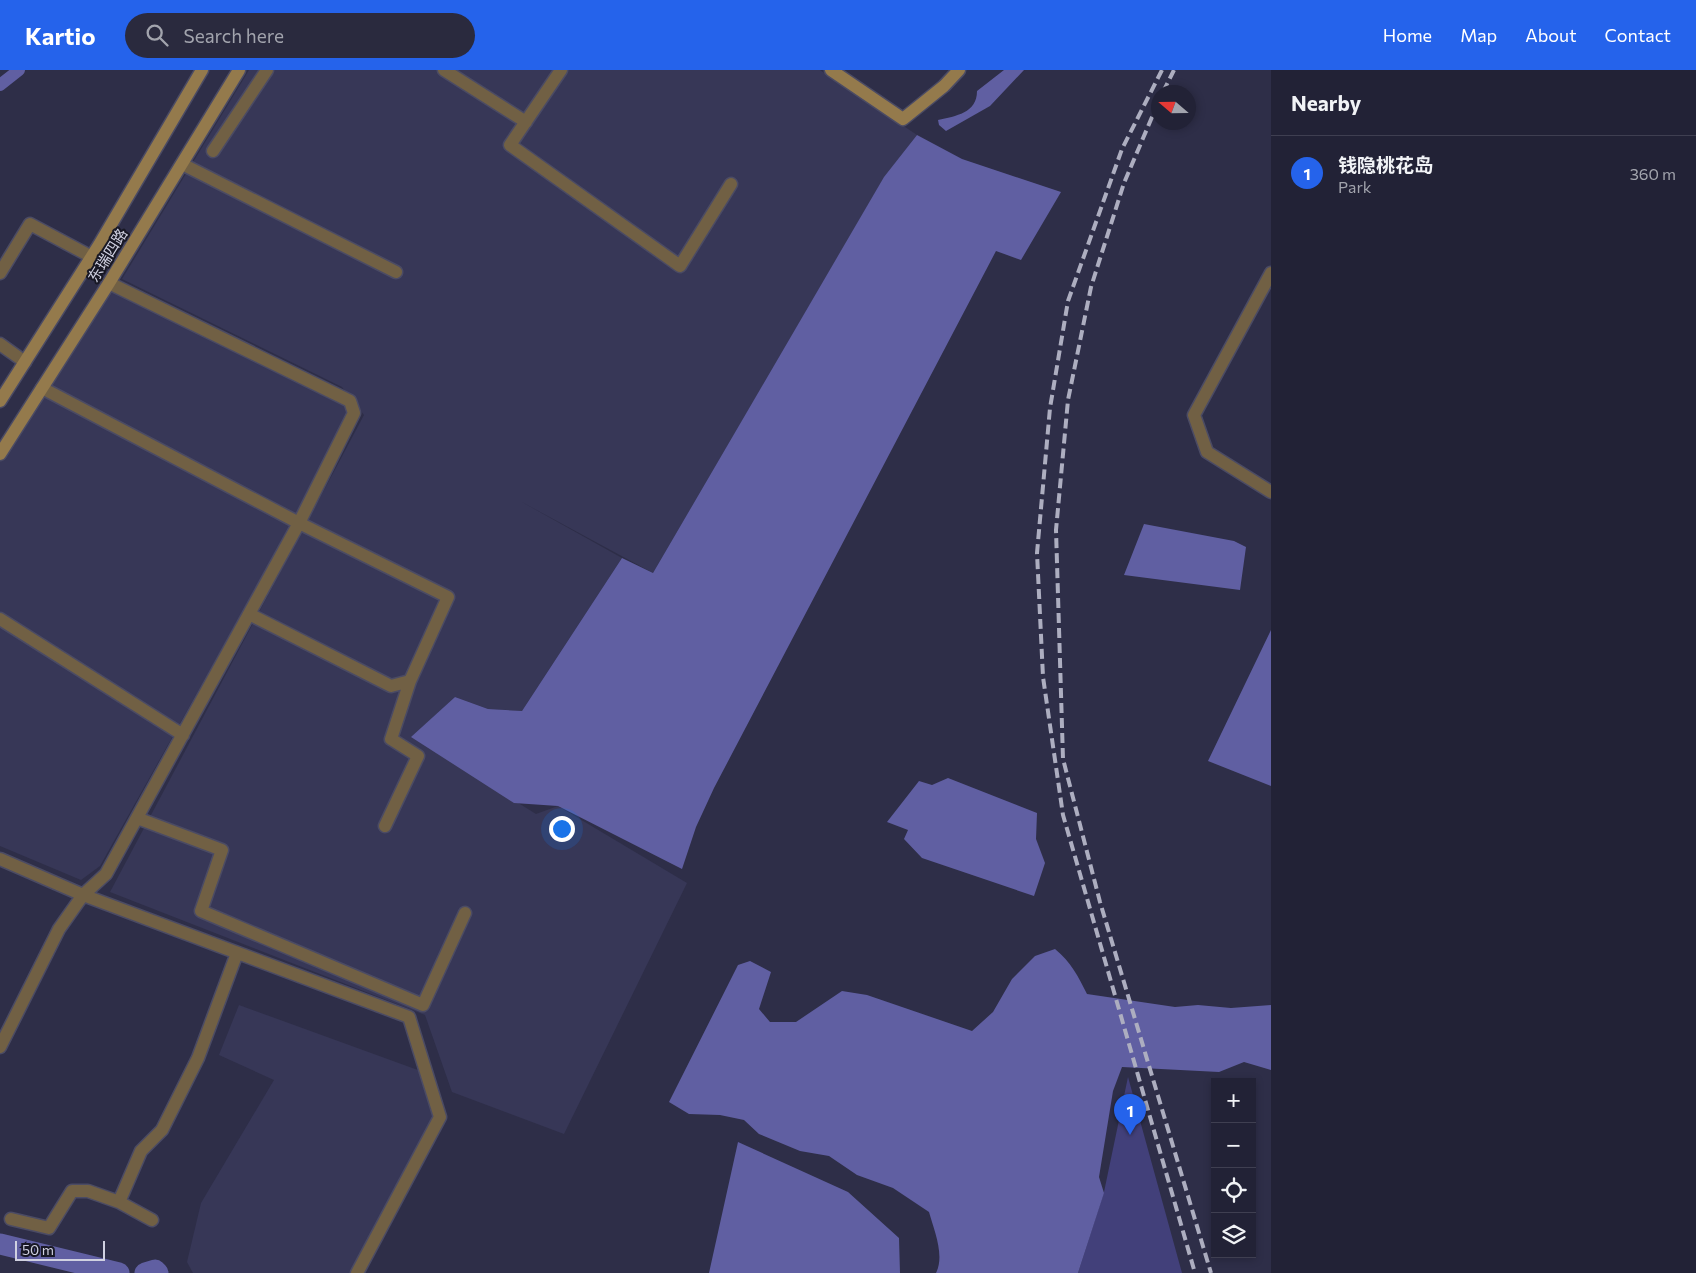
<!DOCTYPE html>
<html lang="en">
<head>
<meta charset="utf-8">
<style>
	body { margin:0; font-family:Commissioner,"Noto Sans SC",sans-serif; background:#2a2a3e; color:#f1f3f6 }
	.controls { position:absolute; right:15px; bottom:15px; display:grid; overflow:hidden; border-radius:0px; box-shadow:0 2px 8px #0003 }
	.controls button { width:45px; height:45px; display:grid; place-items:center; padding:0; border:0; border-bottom:1px solid #3f3f51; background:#222236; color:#f1f3f6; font:25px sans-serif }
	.compass { position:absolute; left:1151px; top:15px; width:45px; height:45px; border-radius:50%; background:#222236; box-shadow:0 2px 8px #0003; rotate:290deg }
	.scale { position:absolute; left:15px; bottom:12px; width:90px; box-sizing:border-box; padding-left:5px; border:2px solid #d0d1e1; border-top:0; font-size:14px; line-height:18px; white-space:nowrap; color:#d0d1e1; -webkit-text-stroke:4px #181824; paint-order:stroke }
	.you { position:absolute; left:561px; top:758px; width:18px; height:18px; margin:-12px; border:4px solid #fff; border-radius:50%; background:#1a73e8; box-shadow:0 0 0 8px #1a73e833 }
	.badge { display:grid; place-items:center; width:32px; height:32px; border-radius:50%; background:#2563eb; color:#fff; font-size:16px; font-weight:700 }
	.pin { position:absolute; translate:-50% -41px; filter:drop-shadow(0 1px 2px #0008) }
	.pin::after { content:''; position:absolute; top:26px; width:18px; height:15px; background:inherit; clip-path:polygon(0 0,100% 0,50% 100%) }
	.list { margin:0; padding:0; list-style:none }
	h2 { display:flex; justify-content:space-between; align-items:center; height:65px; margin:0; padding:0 20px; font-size:21px }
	h2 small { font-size:16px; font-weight:400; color:#a2a4ad }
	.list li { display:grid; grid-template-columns:32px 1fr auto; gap:15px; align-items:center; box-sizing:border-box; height:75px; padding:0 20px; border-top:1px solid #3f3f51 }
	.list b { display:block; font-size:19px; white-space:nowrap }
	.list p { margin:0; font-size:16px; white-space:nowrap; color:#a2a4ad }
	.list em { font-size:16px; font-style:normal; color:#a2a4ad }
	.icon { flex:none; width:28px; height:28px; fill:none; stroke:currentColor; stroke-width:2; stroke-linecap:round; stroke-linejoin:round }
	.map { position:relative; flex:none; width:1271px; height:1203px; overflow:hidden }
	header { display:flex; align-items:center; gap:30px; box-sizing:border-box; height:70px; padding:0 25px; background:#2563eb; color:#fff }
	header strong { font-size:24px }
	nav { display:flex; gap:28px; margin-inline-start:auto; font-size:18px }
	.search { width:350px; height:45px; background:#2a2a3e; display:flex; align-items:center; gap:12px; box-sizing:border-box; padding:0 18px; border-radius:28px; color:#a2a4ad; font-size:19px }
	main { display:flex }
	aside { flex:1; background:#222236 }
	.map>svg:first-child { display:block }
</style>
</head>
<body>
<header>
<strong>Kartio</strong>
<div class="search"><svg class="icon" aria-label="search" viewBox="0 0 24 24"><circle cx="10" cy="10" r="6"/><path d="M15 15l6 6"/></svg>Search here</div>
<nav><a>Home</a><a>Map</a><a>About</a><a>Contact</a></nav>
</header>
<main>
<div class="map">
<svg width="1271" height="1203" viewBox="0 0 1271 1203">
	<rect width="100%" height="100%" fill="#2e2e48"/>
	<path fill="#373757" d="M 249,0 L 820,0 L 917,65 L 884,108 L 653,503 L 520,431 L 622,488 L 522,641 L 488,639 L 455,627 L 412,667 L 536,744 L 558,736 L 687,813 L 564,1064 L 452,1022 L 425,945 L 110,822 L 364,345 L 342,317 L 122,209 Z
		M 109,213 L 350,331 L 354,343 L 100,796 L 81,810 L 0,776 L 0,392 Z
		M 239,935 L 426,1003 L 440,1047 L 351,1203 L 193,1203 L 187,1192 L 201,1133 L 274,1010 L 219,985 Z"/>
	<path fill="#42407a" d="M 1128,1007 L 1182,1203 L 1078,1203 L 1104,1122 Z"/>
	<path fill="#605fa2" d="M 1004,0 L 1024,0 L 990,36 L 946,61 L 939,55 L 938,50 C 956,46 977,43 977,21 Z
		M 917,65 L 962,89 L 1061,122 L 1021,190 L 996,181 L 714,718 L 696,757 L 682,799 L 558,736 L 514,733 L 411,667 L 455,627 L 488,639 L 522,641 L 622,488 L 653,503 L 884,107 Z
		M 1144,454 L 1234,471 L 1246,477 L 1240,520 L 1124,505 Z
		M 1271,560 L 1271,716 L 1208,691 Z
		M 948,708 L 1037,743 L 1036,769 L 1045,793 L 1034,826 L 922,788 L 904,769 L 908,760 L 887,752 L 919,711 L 932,715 Z
		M 1055,879 C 1071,892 1078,906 1087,924 L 1175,937 L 1198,935 L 1231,938 L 1271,935 L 1271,1000 L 1244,992 L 1219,1002 L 1122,997 L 1113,1021 L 1099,1107 L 1104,1123 L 1078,1203 L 936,1203 C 945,1185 934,1160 929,1142 L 893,1118 L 857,1105 L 829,1086 L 800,1081 L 759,1064 L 744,1050 L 720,1045 L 689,1044 L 669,1032 L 738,895 L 750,891 L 771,902 L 759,939 L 770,952 L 796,952 L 842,921 L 867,925 L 972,961 L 993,942 L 1012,909 L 1035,886 Z
		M 738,1072 L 848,1122 L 899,1168 L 900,1203 L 709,1203 Z"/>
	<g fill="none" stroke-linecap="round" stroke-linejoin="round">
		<path stroke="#605fa2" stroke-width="12" d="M 0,15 L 19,0"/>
		<path stroke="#605fa2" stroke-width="21" d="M 0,1174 L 119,1203
			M 145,1203 L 155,1200 L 158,1203"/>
		<defs>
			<path id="street" d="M 444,0 L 526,52
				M 561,0 L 510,75 L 680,196 L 731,114
				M 213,81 L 267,0
				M 182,94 L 396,202
				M 0,203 L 30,154 L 92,187
				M 1271,203 L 1194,345 L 1207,382 L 1271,422
				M 0,274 L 25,292
				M 42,318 L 299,453 L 448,527 L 410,611 L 391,669 L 418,686 L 385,756
				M 249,544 L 391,616 L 410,611
				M 0,549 L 183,665
				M 137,748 L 222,780 L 201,841 L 423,935 L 465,843
				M 0,789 L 83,825 L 409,947 L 440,1047 L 357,1203
				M 0,977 L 59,859 L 83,825 L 106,804 L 299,453 L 354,343 L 350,331 L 109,213
				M 11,1149 L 49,1158 L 72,1121 L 88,1121 L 119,1132
				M 152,1150 L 119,1132 L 141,1081 L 162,1060 L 198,988 L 237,883"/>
			<path id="secondary" d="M 831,0 L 903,49 L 944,16 L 959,0
				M 0,331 L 99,175 L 202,0
				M 0,384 L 109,213 L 239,0"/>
		</defs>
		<use href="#street" stroke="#4b4b64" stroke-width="15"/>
		<use href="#secondary" stroke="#4b4b64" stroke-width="15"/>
		<use href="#street" stroke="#716044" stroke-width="12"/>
		<use href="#secondary" stroke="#947a4c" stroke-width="12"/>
		<path stroke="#adaec0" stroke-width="4" stroke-dasharray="10 5" stroke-linecap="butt" d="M 1162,0 L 1122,79 L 1068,231 L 1050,338 L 1037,483 L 1043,607 L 1063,745 L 1195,1203
			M 1163,22 L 1174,0
			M 1158,33 L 1124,113 L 1091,217 L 1068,330 L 1056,460 L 1063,689 L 1100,832 L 1211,1203"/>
	</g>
	<g text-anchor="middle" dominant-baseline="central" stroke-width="4" stroke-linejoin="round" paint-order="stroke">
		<g font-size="15" fill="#d0d1e1" stroke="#181824">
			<text transform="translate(107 185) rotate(-58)">东瑞四路</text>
		</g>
	</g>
</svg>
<div class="controls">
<button>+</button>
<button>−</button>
<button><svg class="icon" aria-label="locate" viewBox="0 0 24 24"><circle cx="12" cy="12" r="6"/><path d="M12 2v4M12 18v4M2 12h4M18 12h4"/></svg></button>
<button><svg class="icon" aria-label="layers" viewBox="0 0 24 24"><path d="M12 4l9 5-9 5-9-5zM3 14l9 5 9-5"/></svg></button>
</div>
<svg class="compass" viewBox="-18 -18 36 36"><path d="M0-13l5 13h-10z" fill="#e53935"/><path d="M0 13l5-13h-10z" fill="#a2a4ad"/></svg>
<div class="scale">50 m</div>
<div class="you"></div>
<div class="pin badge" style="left:1130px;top:1065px">1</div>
</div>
<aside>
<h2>Nearby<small></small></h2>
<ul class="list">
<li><span class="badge">1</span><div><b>钱隐桃花岛</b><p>Park</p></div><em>360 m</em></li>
</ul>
</aside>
</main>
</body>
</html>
